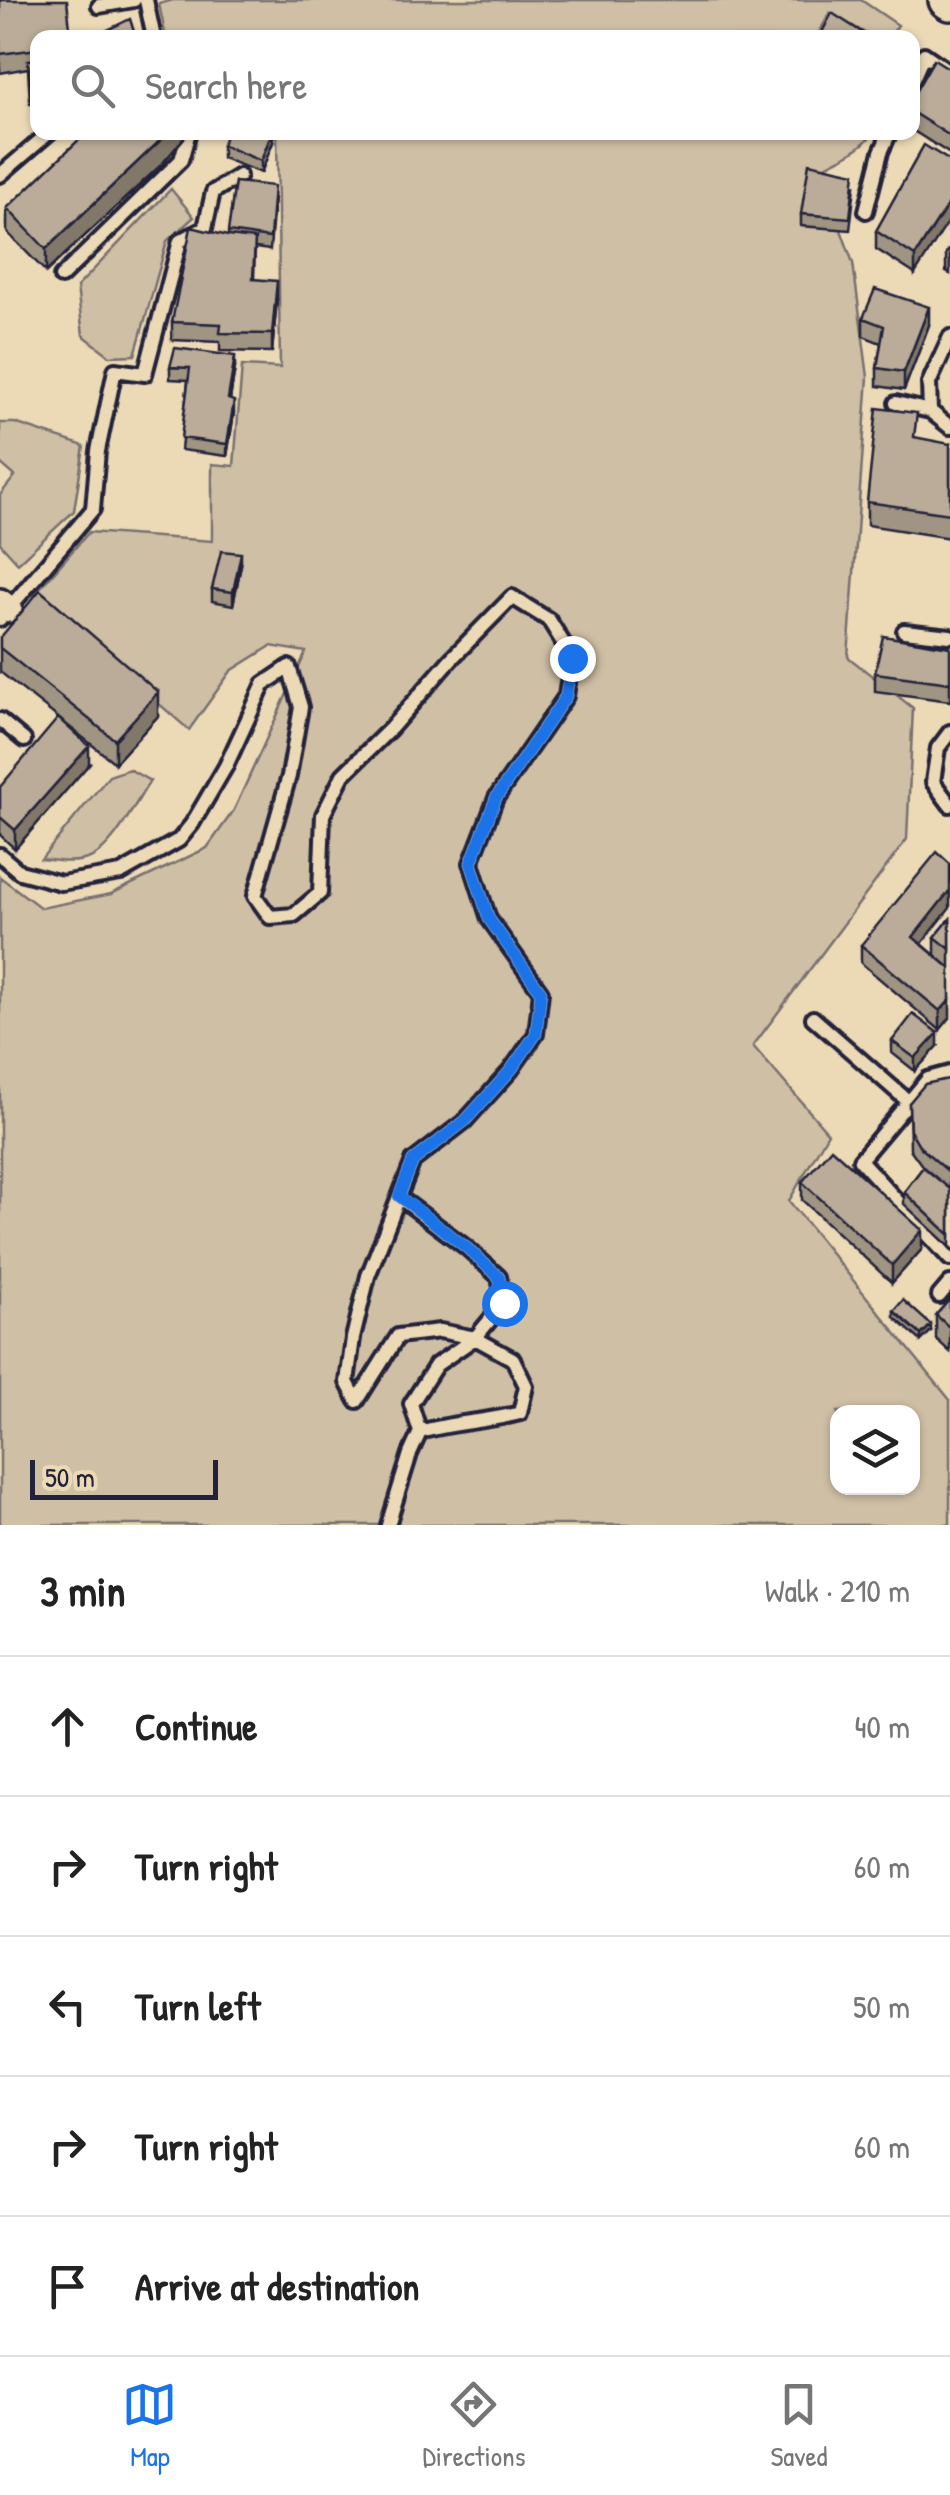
<!DOCTYPE html>
<html lang="en">
<head>
<meta charset="utf-8">
<style>
	body { margin:0; font-family:"Patrick Hand",sans-serif; background:#f2f2f2; color:#222 }
	.controls { position:absolute; right:30px; bottom:30px; display:grid; overflow:hidden; border-radius:20px; box-shadow:0 2px 8px #0004 }
	.controls button { width:90px; height:90px; display:grid; place-items:center; padding:0; border:0; border-bottom:2px solid #e0e0e0; background:#fff; color:#222; font:50px sans-serif }
	.scale { position:absolute; left:30px; bottom:25px; width:188px; box-sizing:border-box; padding-left:10px; border:5px solid #22223b; border-top:0; font-size:28px; line-height:35px; white-space:nowrap; color:#22223b; -webkit-text-stroke:8px #ecdab7; paint-order:stroke }
	.stop { position:absolute; width:30px; height:30px; margin:-22px; border:8px solid #1a73e8; border-radius:50%; background:#fff }
	.stop.end { background:#1a73e8; border-color:#fff; box-shadow:0 2px 10px #0008 }
	.list { margin:0; padding:0; list-style:none }
	h2 { display:flex; justify-content:space-between; align-items:center; height:130px; margin:0; padding:0 40px; font-size:42px }
	h2 small { font-size:32px; font-weight:400; color:#767676 }
	.list li { display:grid; grid-template-columns:65px 1fr auto; gap:30px; align-items:center; box-sizing:border-box; height:140px; padding:0 40px; border-top:2px solid #e0e0e0 }
	.list b { display:block; font-size:38px; white-space:nowrap }
	.list em { font-size:32px; font-style:normal; color:#767676 }
	.icon { flex:none; width:55px; height:55px; fill:none; stroke:currentColor; stroke-width:2; stroke-linecap:round; stroke-linejoin:round }
	.map { position:relative; flex:none; width:950px; height:1525px; overflow:hidden }
	.search { position:absolute; background:#fff; box-shadow:0 2px 8px #0004; left:30px; right:30px; top:30px; height:110px; display:flex; align-items:center; gap:25px; box-sizing:border-box; padding:0 35px; border-radius:20px; color:#767676; font-size:38px }
	.sheet { height:830px; background:#fff }
	nav { display:flex; justify-content:space-around; align-items:center; box-sizing:border-box; height:140px; border-top:2px solid #e0e0e0; background:#fff; font-size:28px; color:#767676 }
	nav a { display:grid; justify-items:center; gap:5px }
	nav .on { color:#1a73e8 }
	.map>svg:first-child { display:block }
</style>
</head>
<body>
<div class="map">
<svg width="950" height="1525" viewBox="0 0 950 1525">
	<rect width="100%" height="100%" fill="#ecdab7"/>
	<filter id="ink" filterUnits="userSpaceOnUse"><feTurbulence type="fractalNoise" baseFrequency=".01" numOctaves="2"/><feDisplacementMap in="SourceGraphic" scale="20" xChannelSelector="R" yChannelSelector="G"/><feConvolveMatrix kernelMatrix="1 2 1 2 8 2 1 2 1" color-interpolation-filters="sRGB"/></filter>
	<g filter="url(#ink)">
		<path fill="#cfbfa5" stroke="#787070" stroke-width="2.5" fill-rule="evenodd" d="M 173,0 L 861,0 L 898,25 L 890,37 L 872,37 L 830,13 L 816,38 L 247,38 L 242,34 L 231,38 L 166,38 L 159,4 Z
			M 277,133 L 873,133 C 860,151 839,159 819,169 L 853,263 L 868,377 L 848,657 L 913,708 L 907,839 L 753,1046 L 828,1133 L 789,1201 L 950,1400 L 950,1525 L 0,1525 L 0,877 L 41,908 L 111,894 L 207,848 L 234,810 L 306,652 L 271,646 L 231,671 L 189,730 L 34,595 L 89,532 L 212,541 L 212,464 L 234,466 L 242,366 L 280,368 ZM 838,1412 L 912,1412 L 912,1488 L 838,1488 Z
			M 171,189 L 194,217 L 167,241 L 135,355 L 110,356 L 83,335 L 77,287 Z
			M 0,423 L 15,423 L 84,446 L 74,511 L 18,563 L 0,543 L 0,495 L 15,476 L 0,463 Z
			M 129,769 L 150,781 C 136,802 113,849 90,858 C 75,864 57,861 41,859 L 109,776 Z"/>
		<g fill="none" stroke-linecap="round" stroke-linejoin="round">
			<defs>
				<path id="lane" d="M 146,0 L 154,38
					M 99,6 L 134,0
					M 912,81 L 924,54 L 950,72
					M 0,175 L 50,132
					M 866,211 L 881,152 L 890,132
					M 61,277 L 181,160 L 189,132
					M 950,337 L 929,383 L 930,411 L 950,427
					M 896,403 L 930,411
					M 0,619 L 93,509 L 98,451 L 115,370 L 145,374 L 180,241 L 205,228 L 213,192 L 239,176
					M 904,631 L 950,636
					M 0,720 L 24,740
					M 950,732 L 938,748 L 933,782 L 950,805
					M 0,855 L 20,872 L 61,883 L 121,873 L 179,840 L 192,824 L 226,766 L 264,684 L 289,667 L 301,707 L 289,776 L 255,896 L 270,917 L 294,915 L 320,893 L 323,815 L 343,775 L 391,728 L 451,659 L 512,597 L 549,620 L 572,657 L 566,696 L 496,798 L 471,863 L 489,919 L 541,992 L 536,1034 L 511,1070 L 465,1121 L 413,1161 L 368,1276 L 353,1338 L 347,1382 L 357,1401 L 398,1336 L 440,1331 L 475,1338 L 513,1359 L 526,1386 L 520,1413 C 486,1422 453,1422 420,1432 L 410,1454 L 388,1525
					M 813,1018 L 909,1102
					M 950,1073 L 928,1079 L 860,1160 L 950,1259
					M 399,1197 L 467,1248 L 499,1277 L 504,1303 L 475,1338 L 436,1365 L 411,1404 L 420,1432
					M 939,1296 L 950,1283"/>
				<path id="street" d="M 0,602 L 9,609"/>
				<path id="secondary" d="M 947,0 L 950,2"/>
			</defs>
			<use href="#lane" stroke="#22223b" stroke-width="20"/>
			<use href="#street" stroke="#22223b" stroke-width="32"/>
			<use href="#secondary" stroke="#22223b" stroke-width="42"/>
			<use href="#lane" stroke="#ecdab7" stroke-width="12"/>
			<use href="#street" stroke="#ecdab7" stroke-width="25"/>
			<use href="#secondary" stroke="#ecdab7" stroke-width="35"/>
		</g>
		<path fill="#a09483" stroke="#22223b" stroke-width="2.5" d="M 0,0 L 38,38 L 38,102 L 30,103 L 28,68 L 0,73 Z
			M 950,69 L 950,154 L 912,130 L 912,97 Z
			M 189,132 L 161,165 L 46,272 L 7,232 L 7,208 Z
			M 273,132 L 273,142 L 261,173 L 222,158 L 222,145 Z
			M 924,145 L 915,274 L 876,249 L 876,231 Z
			M 235,182 L 274,198 L 270,250 L 255,248 L 254,279 L 277,299 L 272,352 L 220,351 L 220,342 L 172,340 L 172,322 L 228,236 Z
			M 855,186 L 850,230 L 801,226 L 801,214 Z
			M 950,248 L 950,274 L 946,272 L 946,254 Z
			M 863,318 L 929,325 L 904,390 L 877,386 L 877,368 L 881,343 L 863,336 Z
			M 170,367 L 235,368 L 230,400 L 234,413 L 227,456 L 181,450 L 188,380 L 170,379 Z
			M 950,444 L 950,538 L 867,525 L 867,502 Z
			M 241,565 L 233,605 L 212,601 L 212,589 Z
			M 0,638 L 158,716 L 115,763 L 0,672 Z
			M 950,647 L 950,701 L 875,691 L 875,673 Z
			M 89,764 L 15,849 L 0,835 L 0,787 Z
			M 950,919 L 950,968 L 935,955 L 935,937 Z
			M 922,944 L 950,968 L 940,1030 L 861,963 L 861,945 Z
			M 892,1041 L 938,1046 L 915,1071 L 892,1053 Z
			M 950,1079 L 950,1247 L 904,1204 L 904,1192 L 923,1167 L 910,1149 L 909,1103 Z
			M 802,1182 L 922,1249 L 892,1283 L 802,1200 Z
			M 950,1299 L 950,1352 L 936,1339 L 936,1315 Z
			M 894,1311 L 931,1331 L 921,1341 L 894,1317 Z"/>
		<path fill="#82786a" stroke="#22223b" stroke-width="2.5" d="M 169,132 L 189,132 L 161,165 L 46,272 L 46,249 Z
			M 272,132 L 273,142 L 261,173 L 261,161 Z
			M 950,201 L 950,219 L 915,274 L 915,256 Z
			M 277,281 L 277,299 L 272,352 L 272,334 Z
			M 929,307 L 929,325 L 904,390 L 904,372 Z
			M 235,356 L 235,368 L 228,411 L 228,399 Z
			M 234,401 L 234,413 L 227,456 L 227,444 Z
			M 241,553 L 241,565 L 233,605 L 233,592 Z
			M 158,692 L 158,716 L 115,763 L 115,740 Z
			M 89,746 L 89,764 L 15,849 L 15,830 Z
			M 950,890 L 950,908 L 913,955 L 913,937 Z
			M 950,1000 L 950,1018 L 940,1030 L 940,1011 Z
			M 938,1033 L 938,1046 L 915,1071 L 915,1058 Z
			M 922,1230 L 922,1249 L 892,1283 L 892,1265 Z
			M 931,1325 L 931,1331 L 921,1341 L 921,1335 Z"/>
		<path fill="#baac98" stroke="#22223b" stroke-width="2.5" d="M 0,0 L 67,0 L 71,38 L 38,38 L 38,49 L 0,54 Z
			M 832,13 L 871,38 L 819,38 Z
			M 130,19 L 136,38 L 91,38 Z
			M 38,59 L 38,84 L 30,84 L 28,60 Z
			M 934,59 L 950,69 L 950,136 L 912,112 L 912,97 Z
			M 87,132 L 169,132 L 46,249 L 7,208 Z
			M 227,132 L 272,132 L 261,161 L 222,145 Z
			M 924,145 L 950,161 L 950,201 L 915,256 L 876,231 Z
			M 809,163 L 855,173 L 850,218 L 801,214 Z
			M 235,182 L 274,186 L 270,238 L 228,232 Z
			M 191,227 L 228,236 L 255,239 L 253,279 L 277,281 L 272,334 L 220,333 L 221,324 L 172,322 Z
			M 875,289 L 929,307 L 904,372 L 877,368 L 884,326 L 863,318 Z
			M 175,348 L 235,356 L 228,399 L 234,401 L 227,444 L 181,438 L 190,368 L 170,367 Z
			M 877,408 L 917,413 L 914,437 L 950,444 L 950,514 L 867,502 Z
			M 221,551 L 241,553 L 233,592 L 212,589 Z
			M 40,590 L 158,692 L 115,740 L 0,648 L 0,638 Z
			M 883,636 L 950,647 L 950,683 L 875,673 Z
			M 58,718 L 89,746 L 15,830 L 0,817 L 0,787 Z
			M 937,852 L 950,864 L 950,890 L 913,937 L 950,968 L 950,1000 L 940,1011 L 861,945 Z
			M 950,919 L 950,949 L 935,937 Z
			M 913,1014 L 938,1033 L 915,1058 L 892,1041 Z
			M 948,1079 L 950,1079 L 950,1173 L 920,1147 L 910,1130 L 909,1103 L 925,1084 Z
			M 831,1148 L 922,1230 L 892,1265 L 802,1182 Z
			M 923,1167 L 950,1189 L 950,1235 L 904,1192 Z
			M 950,1299 L 950,1328 L 936,1315 Z
			M 903,1300 L 931,1325 L 921,1335 L 894,1311 Z"/>
	</g>
	<g fill="none" stroke-linecap="round" stroke-linejoin="round" filter="url(#ink)">
		<path stroke="#1a73e8" stroke-width="12" d="M 504,1303 L 499,1277 L 467,1248 L 399,1196 L 413,1161 L 465,1121 L 511,1070 L 536,1034 L 541,992 L 489,919 L 471,863 L 496,798 L 566,696 L 572,658"/>
	</g>
</svg>
<div class="controls">
<button><svg class="icon" aria-label="layers" viewBox="0 0 24 24"><path d="M12 4l9 5-9 5-9-5zM3 14l9 5 9-5"/></svg></button>
</div>
<div class="scale">50 m</div>
<div class="stop" style="left:504px;top:1303px"></div>
<div class="stop end" style="left:572px;top:658px"></div>
<div class="search"><svg class="icon" aria-label="search" viewBox="0 0 24 24"><circle cx="10" cy="10" r="6"/><path d="M15 15l6 6"/></svg>Search here</div>
</div>
<section class="sheet">
<h2>3 min<small>Walk · 210 m</small></h2>
<ul class="list">
<li><svg class="icon" aria-label="ahead" viewBox="0 0 24 24"><path d="M12 20V5M6 11l6-6 6 6"/></svg><div><b>Continue</b></div><em>40 m</em></li>
<li><svg class="icon" aria-label="right" viewBox="0 0 24 24"><path d="M7 20v-9h11M14 6l5 5-5 5"/></svg><div><b>Turn right</b></div><em>60 m</em></li>
<li><svg class="icon" aria-label="left" viewBox="0 0 24 24"><path d="M17 20v-9H6M10 6l-5 5 5 5"/></svg><div><b>Turn left</b></div><em>50 m</em></li>
<li><svg class="icon" aria-label="right" viewBox="0 0 24 24"><path d="M7 20v-9h11M14 6l5 5-5 5"/></svg><div><b>Turn right</b></div><em>60 m</em></li>
<li><svg class="icon" aria-label="arrive" viewBox="0 0 24 24"><path d="M6 21V4h12l-3 4 3 4H6"/></svg><div><b>Arrive at destination</b></div></li>
</ul>
</section>
<nav>
<a class="on"><svg class="icon" aria-label="map" viewBox="0 0 24 24"><path d="M3 6l6-2 6 2 6-2v14l-6 2-6-2-6 2zM9 4v14M15 6v14"/></svg>Map</a>
<a><svg class="icon" aria-label="directions" viewBox="0 0 24 24"><path d="M12 3l9 9-9 9-9-9zM9 14v-3h6M13 9l2 2-2 2"/></svg>Directions</a>
<a><svg class="icon" aria-label="saved" viewBox="0 0 24 24"><path d="M7 4h10v16l-5-4-5 4z"/></svg>Saved</a>
</nav>
</body>
</html>
